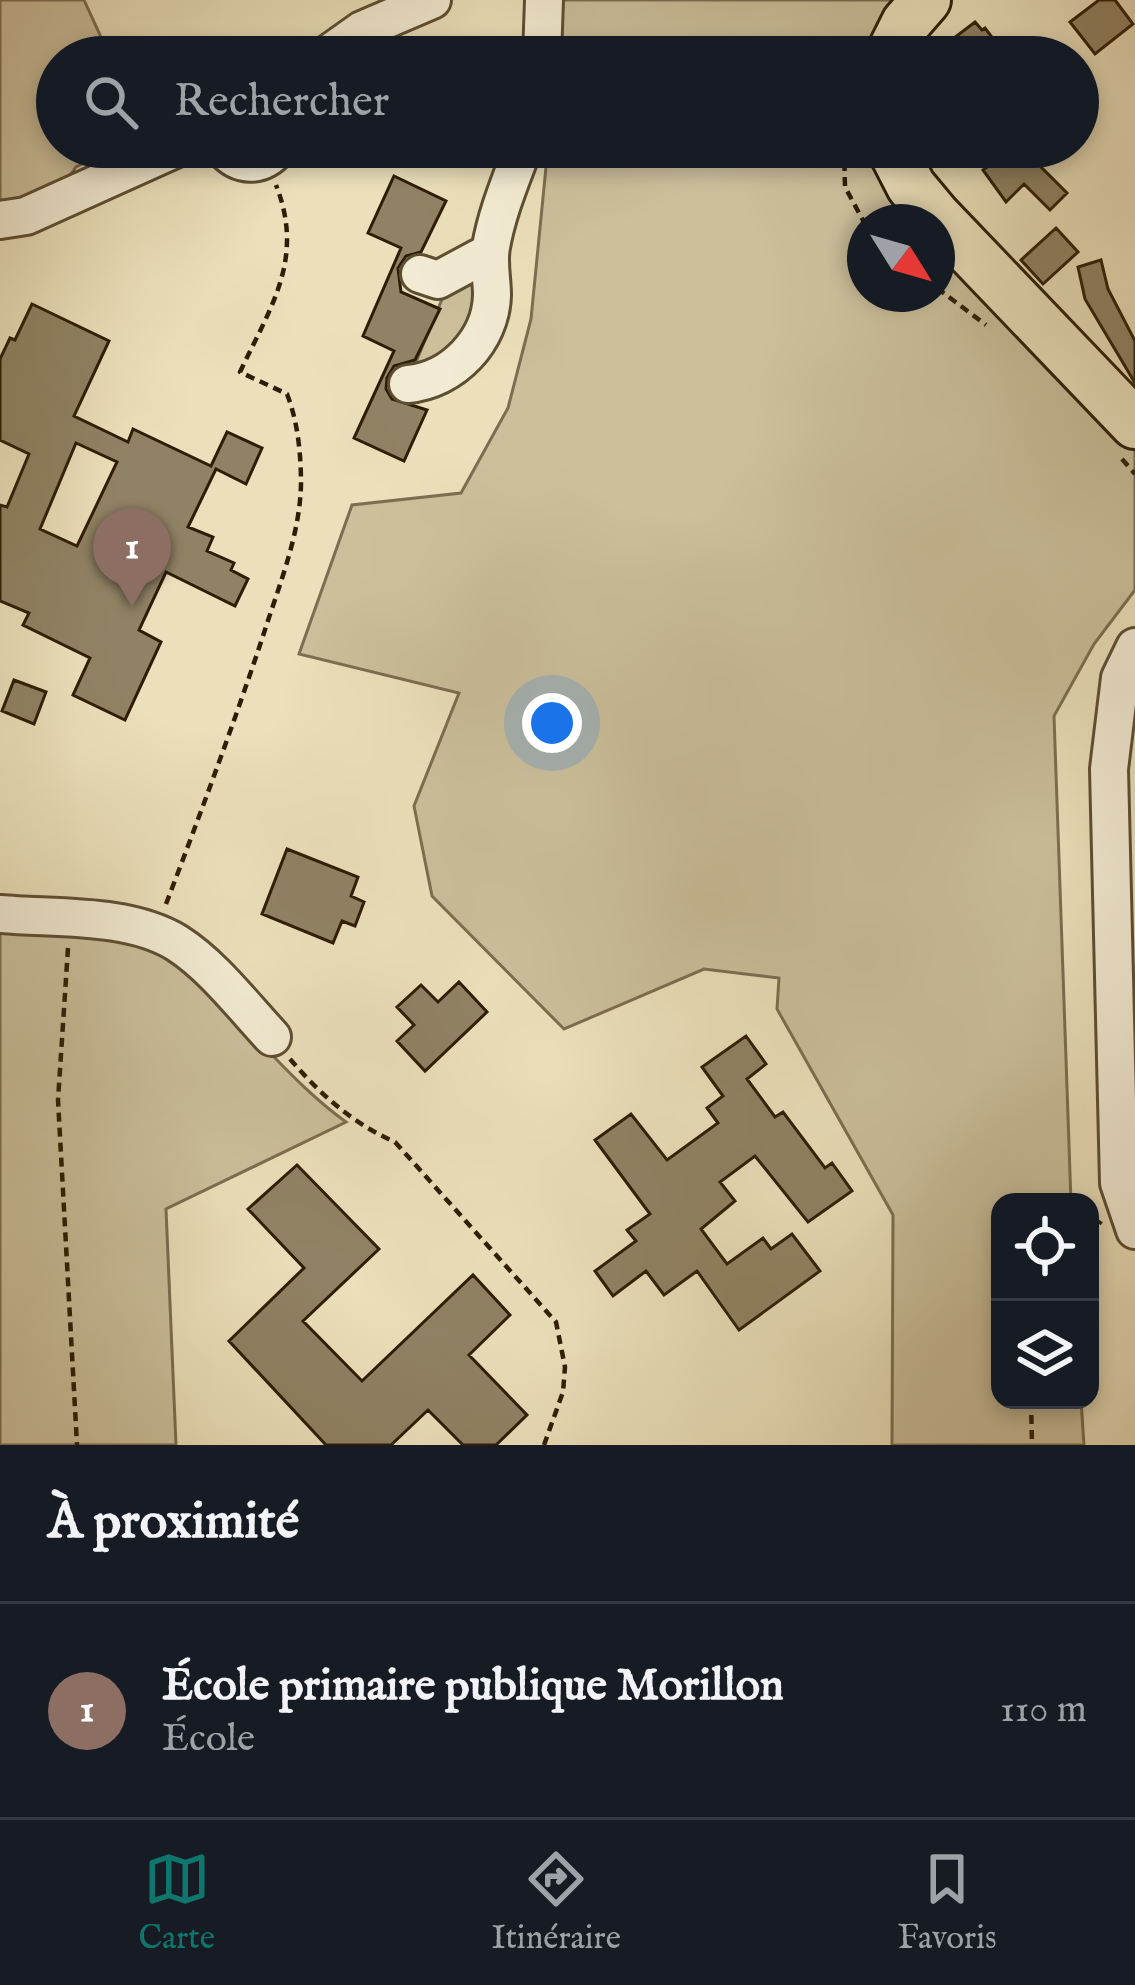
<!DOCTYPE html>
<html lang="fr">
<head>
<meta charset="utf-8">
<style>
	body { margin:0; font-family:"IM FELL English",serif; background:#20242c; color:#f1f3f6 }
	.controls { position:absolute; right:36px; bottom:36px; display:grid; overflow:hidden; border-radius:24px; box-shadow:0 6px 18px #0003 }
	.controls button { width:108px; height:108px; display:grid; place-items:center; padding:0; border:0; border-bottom:3px solid #363941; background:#171b24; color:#f1f3f6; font:60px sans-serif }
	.compass { position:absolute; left:847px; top:204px; width:108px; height:108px; border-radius:50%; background:#171b24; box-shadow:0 6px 18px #0003; rotate:127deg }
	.you { position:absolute; left:552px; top:723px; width:42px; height:42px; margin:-30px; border:9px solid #fff; border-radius:50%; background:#1a73e8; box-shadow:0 0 0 18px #1a73e833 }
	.badge { display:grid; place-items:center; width:78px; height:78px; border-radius:50%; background:#0f766e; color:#fff; font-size:39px; font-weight:700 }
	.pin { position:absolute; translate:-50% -99px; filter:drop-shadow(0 3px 6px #0008) }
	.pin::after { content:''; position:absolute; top:63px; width:42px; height:36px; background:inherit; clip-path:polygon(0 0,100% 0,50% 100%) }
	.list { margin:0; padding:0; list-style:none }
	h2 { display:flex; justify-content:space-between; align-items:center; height:156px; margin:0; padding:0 48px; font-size:51px }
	h2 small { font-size:39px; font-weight:400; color:#9ea1a6 }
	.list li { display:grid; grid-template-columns:78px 1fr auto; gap:36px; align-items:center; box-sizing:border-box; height:216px; padding:0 48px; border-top:3px solid #363941 }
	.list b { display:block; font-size:45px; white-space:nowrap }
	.list p { margin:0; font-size:39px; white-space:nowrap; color:#9ea1a6 }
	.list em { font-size:39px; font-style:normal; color:#9ea1a6 }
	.icon { flex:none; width:66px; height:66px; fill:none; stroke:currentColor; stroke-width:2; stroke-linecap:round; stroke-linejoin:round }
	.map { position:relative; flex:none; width:1135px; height:1445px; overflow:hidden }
	.search { position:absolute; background:#171b24; box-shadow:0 6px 18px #0003; left:36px; right:36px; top:36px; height:132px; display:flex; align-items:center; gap:30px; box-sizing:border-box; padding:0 42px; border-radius:66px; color:#9ea1a6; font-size:45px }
	.sheet { height:372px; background:#171b24 }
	nav { display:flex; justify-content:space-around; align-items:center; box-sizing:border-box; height:168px; border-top:3px solid #363941; background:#171b24; font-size:33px; color:#9ea1a6 }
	nav a { display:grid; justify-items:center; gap:6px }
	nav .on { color:#0f766e }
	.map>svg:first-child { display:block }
</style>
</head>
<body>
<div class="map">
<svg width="1135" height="1445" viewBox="0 0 1135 1445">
	<rect width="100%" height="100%" fill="#ebe0bb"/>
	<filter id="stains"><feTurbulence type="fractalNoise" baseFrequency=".00167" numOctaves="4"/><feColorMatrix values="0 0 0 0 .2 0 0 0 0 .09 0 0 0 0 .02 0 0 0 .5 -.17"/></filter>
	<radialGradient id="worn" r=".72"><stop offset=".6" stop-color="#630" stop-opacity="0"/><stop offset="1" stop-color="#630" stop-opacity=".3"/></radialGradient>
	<path fill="#cbbf9c" stroke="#7c6e50" stroke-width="3" d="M 0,0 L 84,0 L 110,57 L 57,57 L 57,147 L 117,147 L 76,167 L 66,181 L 14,206 L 0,199 Z
		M 553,0 L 898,0 L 873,57 L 552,57 Z
		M 548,147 L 869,147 L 915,222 L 865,222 L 865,294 L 937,294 L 937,244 L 1135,451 L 1135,590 L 1094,644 L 1054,716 L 1071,1202 L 1000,1202 L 1000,1400 L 1081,1400 L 1084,1445 L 892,1445 L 893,1215 L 777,1009 L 779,978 L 704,969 L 564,1029 L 432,896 L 414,806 L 459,693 L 299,654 L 352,505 L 461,493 L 508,408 L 531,319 Z
		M 481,267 L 482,319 L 434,365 L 416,362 L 445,292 Z
		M 0,929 C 49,931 108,933 155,951 C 174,959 190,976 206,990 C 255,1032 294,1085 346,1122 L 166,1209 L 176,1445 L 0,1445 Z"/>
	<path fill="#908264" stroke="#2e1d05" stroke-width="3" fill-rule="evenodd" d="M 1099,0 L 1115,0 L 1133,24 L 1095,54 L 1070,22 Z
		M 975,22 L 982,30 L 985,28 L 1007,57 L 929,57 Z
		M 1015,147 L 1059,147 L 1040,166 L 1067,193 L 1050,210 L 1024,184 L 1006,202 L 983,170 Z
		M 394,176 L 446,201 L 421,252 L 406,256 L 398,268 L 401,292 L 440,309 L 415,360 L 394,366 L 387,378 L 386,389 L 392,399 L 427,410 L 404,461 L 354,438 L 394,351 L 363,336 L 401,248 L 368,233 Z
		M 1056,228 L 1078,252 L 1043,284 L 1021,260 Z
		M 1101,260 L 1108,289 L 1135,341 L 1135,383 L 1085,299 L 1078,267 Z
		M 32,304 L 109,341 L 74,416 L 128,442 L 133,429 L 211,466 L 227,432 L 262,448 L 246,484 L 216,469 L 188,527 L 213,537 L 207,551 L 234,563 L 231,570 L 248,579 L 235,606 L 166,572 L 139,630 L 161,642 L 125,720 L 73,695 L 90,658 L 23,625 L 29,613 L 0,601 L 0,505 L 7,507 L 29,454 L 0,440 L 0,359 L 10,338 L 15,340 ZM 76,443 L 117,462 L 77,546 L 40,529 Z
		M 14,680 L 46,692 L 34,724 L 2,711 Z
		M 287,849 L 358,877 L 351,896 L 364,902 L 355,926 L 342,921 L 333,943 L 262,914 Z
		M 459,982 L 487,1012 L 425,1071 L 397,1041 L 414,1025 L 397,1007 L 421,985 L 438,1002 Z
		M 746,1036 L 766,1064 L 747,1079 L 775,1117 L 783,1112 L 825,1168 L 832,1163 L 852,1191 L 808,1222 L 755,1156 L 720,1182 L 735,1201 L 701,1229 L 727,1264 L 763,1238 L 771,1249 L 792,1234 L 820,1271 L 739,1330 L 697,1271 L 664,1295 L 646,1271 L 613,1296 L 595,1271 L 636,1241 L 627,1230 L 650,1214 L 595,1140 L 631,1114 L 667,1160 L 718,1123 L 707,1108 L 723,1096 L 702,1067 Z
		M 297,1165 L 379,1249 L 303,1321 L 362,1381 L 473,1275 L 510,1315 L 469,1355 L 527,1415 L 496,1445 L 463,1445 L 428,1410 L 391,1445 L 326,1445 L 229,1341 L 304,1268 L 248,1209 Z"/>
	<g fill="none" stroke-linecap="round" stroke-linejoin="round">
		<defs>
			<path id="minor" d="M 324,57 L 362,30 L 432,0
				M 542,57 L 544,0
				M 222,147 C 239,168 262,168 279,147
				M 0,220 L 26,216 L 179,147
				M 420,274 L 438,280 L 490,252
				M 408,384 C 453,380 491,340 492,295 C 492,279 488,263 491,247 C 497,212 511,180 523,147
				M 1135,647 L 1120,678 L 1109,769 L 1119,1183 L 1135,1230
				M 0,914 C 55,919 128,913 177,943 C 213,966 243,1006 272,1037"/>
			<path id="major" d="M 889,57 L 906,23 L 926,0
				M 891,147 L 911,186 L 936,216 L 1135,424"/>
		</defs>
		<use href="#minor" stroke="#5d4e32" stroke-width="42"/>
		<use href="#major" stroke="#2e1d05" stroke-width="54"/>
		<path stroke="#2e1d05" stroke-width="4.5" stroke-dasharray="9 6" stroke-linecap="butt" d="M 844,147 L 845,187 L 865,224
			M 937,288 L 986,325
			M 1122,459 L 1135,474
			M 166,904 C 200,815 233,726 263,636 C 278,588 300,536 301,484 C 301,455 298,422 287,394 L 240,372 C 271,306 305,259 276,185
			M 68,948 L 58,1100 L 77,1445
			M 290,1059 C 321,1095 352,1123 395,1142 L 556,1322 L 565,1367 L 563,1392 L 544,1445
			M 1090,1236 L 1101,1221
			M 1031,1400 L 1032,1445"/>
		<use href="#minor" stroke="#f2ebd3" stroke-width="36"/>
		<use href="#major" stroke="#ebe0bb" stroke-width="48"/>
	</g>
	<rect width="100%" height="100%" filter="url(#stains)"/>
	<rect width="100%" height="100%" fill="url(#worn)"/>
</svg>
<div class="controls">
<button><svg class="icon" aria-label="locate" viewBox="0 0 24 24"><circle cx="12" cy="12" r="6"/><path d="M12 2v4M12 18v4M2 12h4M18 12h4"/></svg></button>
<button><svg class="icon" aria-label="layers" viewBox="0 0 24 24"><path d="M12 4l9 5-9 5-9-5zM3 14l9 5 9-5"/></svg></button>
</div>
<svg class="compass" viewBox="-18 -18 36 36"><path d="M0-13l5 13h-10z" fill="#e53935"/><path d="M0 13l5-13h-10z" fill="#9ea1a6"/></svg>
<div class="you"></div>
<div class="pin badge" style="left:132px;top:607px;background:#8d6e63">1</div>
<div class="search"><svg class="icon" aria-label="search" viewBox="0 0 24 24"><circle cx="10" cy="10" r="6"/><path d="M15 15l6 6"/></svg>Rechercher</div>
</div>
<section class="sheet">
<h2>À proximité<small></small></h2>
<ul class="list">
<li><span class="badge" style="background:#8d6e63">1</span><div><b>École primaire publique Morillon</b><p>École</p></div><em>110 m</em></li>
</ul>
</section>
<nav>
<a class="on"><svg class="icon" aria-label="map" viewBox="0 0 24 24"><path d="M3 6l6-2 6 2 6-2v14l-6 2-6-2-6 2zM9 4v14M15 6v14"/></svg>Carte</a>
<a><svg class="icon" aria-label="directions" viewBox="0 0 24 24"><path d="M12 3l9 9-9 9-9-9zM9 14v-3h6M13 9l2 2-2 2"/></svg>Itinéraire</a>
<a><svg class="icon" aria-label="saved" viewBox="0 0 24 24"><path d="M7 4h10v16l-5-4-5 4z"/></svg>Favoris</a>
</nav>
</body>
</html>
